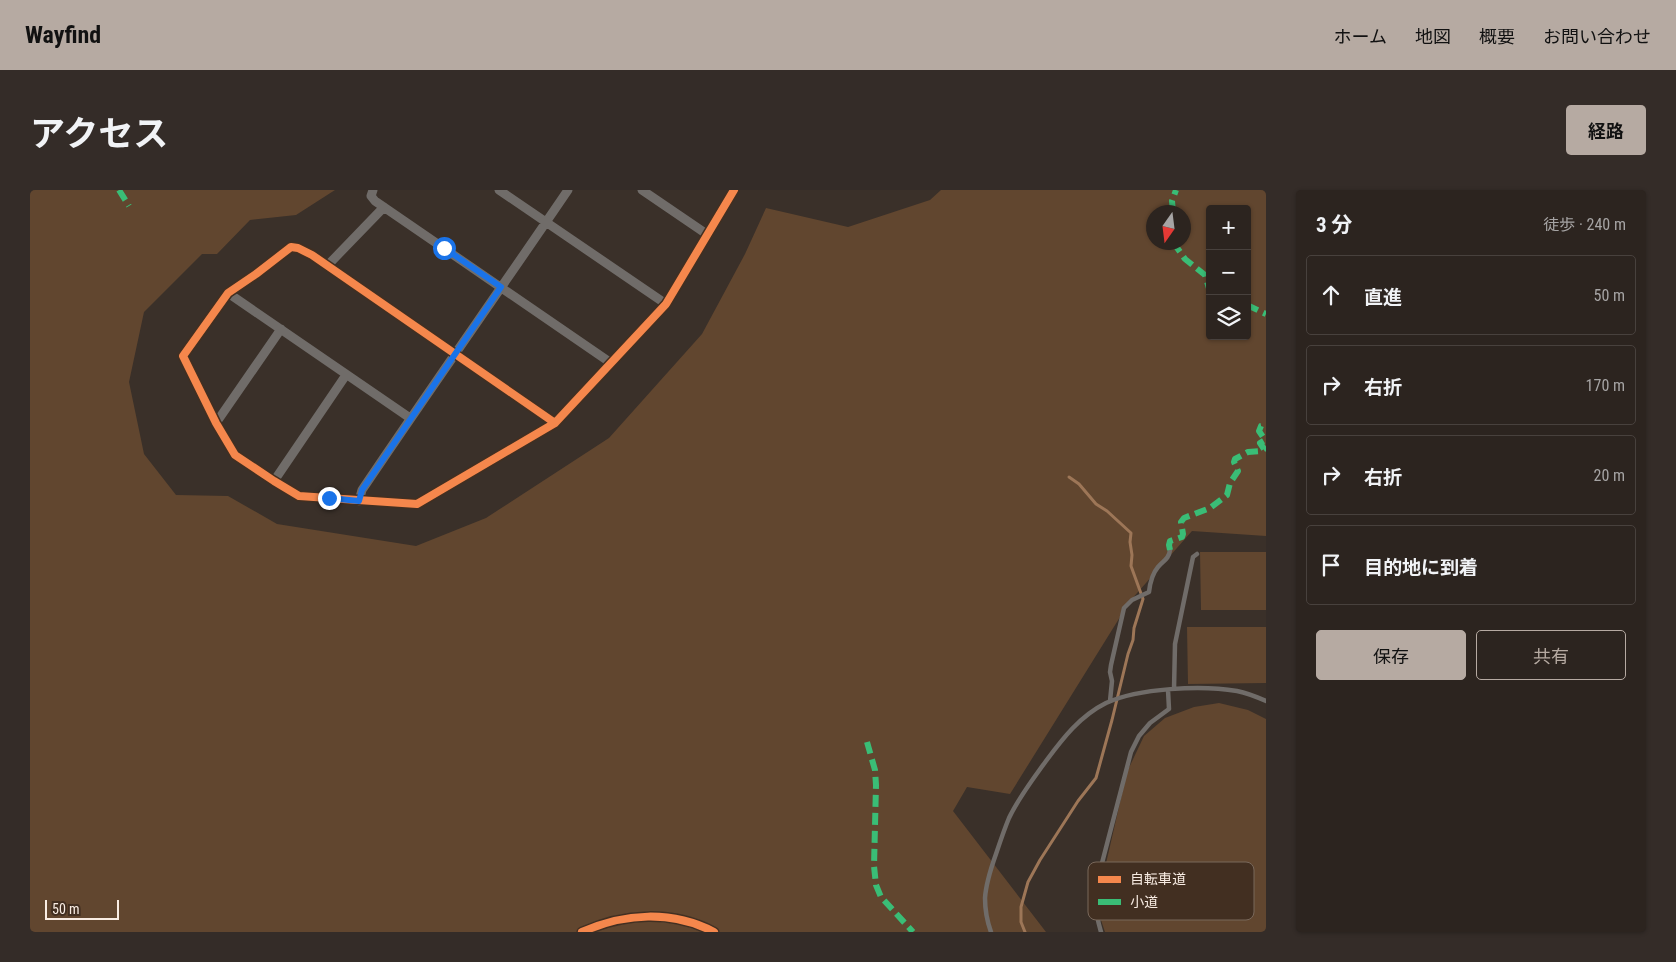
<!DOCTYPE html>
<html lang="ja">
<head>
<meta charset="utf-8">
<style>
	body { margin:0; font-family:"Roboto Condensed","Noto Sans JP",sans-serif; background:#342c28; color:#f1f3f6 }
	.controls { position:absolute; right:15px; top:15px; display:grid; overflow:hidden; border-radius:5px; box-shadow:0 1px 4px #0004 }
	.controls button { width:45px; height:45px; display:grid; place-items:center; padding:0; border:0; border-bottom:1px solid #48413d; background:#2c241f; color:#f1f3f6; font:25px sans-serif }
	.compass { position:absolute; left:1116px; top:15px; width:45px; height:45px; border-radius:50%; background:#2c241f; box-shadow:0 1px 4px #0004; rotate:194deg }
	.scale { position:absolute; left:15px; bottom:12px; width:74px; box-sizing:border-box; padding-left:5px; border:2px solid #f8ece3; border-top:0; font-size:14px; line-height:18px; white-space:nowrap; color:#f8ece3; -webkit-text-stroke:4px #422f21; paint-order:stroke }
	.stop { position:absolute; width:15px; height:15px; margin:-11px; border:4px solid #1a73e8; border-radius:50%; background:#fff }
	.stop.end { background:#1a73e8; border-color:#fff; box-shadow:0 1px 5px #0008 }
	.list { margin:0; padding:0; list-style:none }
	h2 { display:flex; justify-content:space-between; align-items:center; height:65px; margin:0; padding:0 20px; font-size:21px }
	h2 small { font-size:16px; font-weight:400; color:#a6a4a4 }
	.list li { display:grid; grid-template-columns:32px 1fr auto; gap:15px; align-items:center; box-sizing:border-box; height:80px; margin:0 10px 10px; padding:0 10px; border:1px solid #48413d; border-radius:5px }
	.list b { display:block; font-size:19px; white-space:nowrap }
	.list em { font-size:16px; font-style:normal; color:#a6a4a4 }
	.actions { display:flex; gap:10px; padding:15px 20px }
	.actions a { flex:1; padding:11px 0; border:1px solid #b6aaa2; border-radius:5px; text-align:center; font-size:18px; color:#b6aaa2 }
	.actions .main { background:#b6aaa2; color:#111 }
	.icon { flex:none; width:28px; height:28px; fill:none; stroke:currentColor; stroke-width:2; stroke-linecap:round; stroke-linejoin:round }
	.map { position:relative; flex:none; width:1236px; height:742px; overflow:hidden; border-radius:5px }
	header { display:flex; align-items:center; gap:30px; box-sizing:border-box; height:70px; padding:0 25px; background:#b6aaa2; color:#111 }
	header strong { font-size:24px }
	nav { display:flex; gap:28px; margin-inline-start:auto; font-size:18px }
	.intro { display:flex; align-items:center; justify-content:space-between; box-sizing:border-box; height:120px; padding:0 30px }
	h1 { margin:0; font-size:35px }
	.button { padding:12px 22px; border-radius:5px; background:#b6aaa2; color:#111; font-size:18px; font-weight:700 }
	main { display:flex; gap:30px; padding:0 30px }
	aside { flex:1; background:#2c241f; border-radius:5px; box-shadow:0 1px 4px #0004 }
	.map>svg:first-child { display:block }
</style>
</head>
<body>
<header>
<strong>Wayfind</strong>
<nav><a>ホーム</a><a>地図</a><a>概要</a><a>お問い合わせ</a></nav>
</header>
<div class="intro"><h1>アクセス</h1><a class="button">経路</a></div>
<main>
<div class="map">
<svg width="1236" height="742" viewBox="0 0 1236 742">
	<rect width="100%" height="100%" fill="#3a3029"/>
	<path fill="#61462f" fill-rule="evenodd" d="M 0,0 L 305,0 L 266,25 L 220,30 L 187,64 L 172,64 L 114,122 L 99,192 L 114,264 L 146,305 L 198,306 L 247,334 L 386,356 L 456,328 L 579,248 L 672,144 L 715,64 L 736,18 L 818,37 L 900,10 L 911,0 L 1236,0 L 1236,346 L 1162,341 L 1100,411 L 980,604 L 937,597 L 923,621 L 1016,742 L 0,742 ZM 1180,19 L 1217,19 L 1217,146 L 1180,146 ZM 1124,22 L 1154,22 L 1154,52 L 1124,52 Z
		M 1170,362 L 1236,362 L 1236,420 L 1171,420 Z
		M 1157,437 L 1236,437 L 1236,493 L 1158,494 Z
		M 1189,513 L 1218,520 L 1236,529 L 1236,742 L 1075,742 L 1071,730 L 1069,704 L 1097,582 L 1114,546 L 1135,528 L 1164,517 Z"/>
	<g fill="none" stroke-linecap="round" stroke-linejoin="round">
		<path stroke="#9d7657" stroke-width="3" d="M 995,742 L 991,732 L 991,717 L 998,692 L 1010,670 L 1048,611 L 1066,588 L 1082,530 L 1098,464 L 1103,450 L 1104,438 L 1113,409 L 1101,376 L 1102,365 L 1100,352 L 1101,343 L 1077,321 L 1066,314 L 1049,294 L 1039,287"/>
		<path stroke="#706c69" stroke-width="4.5" d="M 1144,499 L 1145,454 L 1163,367 L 1167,364
			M 1080,511 L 1082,491 L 1080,482 L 1081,475 L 1094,418 L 1102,410 L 1119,402 C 1120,393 1122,384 1128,377 C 1133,371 1139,369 1140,360
			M 961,742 C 957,731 955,720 955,708 C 956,693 961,678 966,664 C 970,652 974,640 979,628 C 989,607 1003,589 1016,571 C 1033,548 1050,526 1076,513 C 1109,498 1171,495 1207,501 C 1217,503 1227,507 1236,511
			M 1071,742 C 1066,726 1065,712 1066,696 L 1101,562 L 1109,546 L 1120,533 L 1139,519 L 1138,500"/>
		<path stroke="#706c69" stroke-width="9" d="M 343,0 L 341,6 L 345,11 L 581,173
			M 469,0 L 636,114
			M 612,0 L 678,45
			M 297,76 L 354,17
			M 198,103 L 380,228
			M 186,233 L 251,139
			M 525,233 L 282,65 L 268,58 L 261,57 L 226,84 L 198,103 L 153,166 L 186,233 L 205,265 L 244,291 L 269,306 L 387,314 L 525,233 L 636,114 L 704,0
			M 244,291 L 316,185
			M 329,311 L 332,300 C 400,199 470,100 538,0"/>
		<path stroke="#706c69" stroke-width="10" d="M 552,742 C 594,723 642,720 684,742"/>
		<path stroke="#3abd76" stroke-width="6" stroke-dasharray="12 6" stroke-linecap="butt" d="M 89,0 L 99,16
			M 1143,22 L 1142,11 L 1146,0
			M 1143,52 L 1155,69 L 1175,85 L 1180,102
			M 1217,115 L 1236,124
			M 1140,360 L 1139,355 L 1140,351 L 1152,347 L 1153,344 L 1151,332 L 1154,328 L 1180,318 L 1197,305 L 1200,293 L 1208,281 L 1204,272 L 1205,269 L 1218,262 L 1231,261 L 1234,259 L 1230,253 L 1235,250 L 1229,241 L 1231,236 L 1236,235
			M 837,552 L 845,580 L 846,595 L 844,676 L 846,695 L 851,707 L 883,742"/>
		<defs>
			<path id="cycleway" d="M 525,233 L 282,65 L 268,58 L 261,57 L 226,84 L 198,103 L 153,166 L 186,233 L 205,265 L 244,291 L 269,306 L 387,314 L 525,233 L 636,114 L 704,0
				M 552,742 C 594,723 642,720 684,742"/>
		</defs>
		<use href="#cycleway" stroke="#422f21" stroke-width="11"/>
		<use href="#cycleway" stroke="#f5874c" stroke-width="8"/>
	</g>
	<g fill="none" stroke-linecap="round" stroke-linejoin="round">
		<path stroke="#1a73e8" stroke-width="6" d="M 299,308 L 329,311 L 332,300 L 471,97 L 414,58"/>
	</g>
	<rect x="1058" y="672" width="166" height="58" rx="8" fill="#422f21" stroke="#79685b" stroke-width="1"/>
	<rect x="1068" y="686" width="23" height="7" fill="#f5874c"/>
	<rect x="1068" y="709" width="23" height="6" fill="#3abd76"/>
	<g font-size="14" fill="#f8ece3">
		<text x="1100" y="694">自転車道</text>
		<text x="1100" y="717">小道</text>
	</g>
</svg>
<div class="controls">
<button>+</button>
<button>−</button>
<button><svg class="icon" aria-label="layers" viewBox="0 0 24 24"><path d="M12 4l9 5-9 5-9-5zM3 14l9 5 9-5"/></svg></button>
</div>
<svg class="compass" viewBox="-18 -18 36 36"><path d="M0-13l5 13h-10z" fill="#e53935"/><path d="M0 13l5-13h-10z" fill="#a6a4a4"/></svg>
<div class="scale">50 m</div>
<div class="stop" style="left:414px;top:58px"></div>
<div class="stop end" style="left:299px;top:308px"></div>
</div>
<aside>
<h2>3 分<small>徒歩 · 240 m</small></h2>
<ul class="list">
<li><svg class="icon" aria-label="ahead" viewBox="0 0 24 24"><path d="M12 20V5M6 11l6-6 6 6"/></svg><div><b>直進</b></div><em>50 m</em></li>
<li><svg class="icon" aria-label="right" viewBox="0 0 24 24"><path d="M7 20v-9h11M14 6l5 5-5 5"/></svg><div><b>右折</b></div><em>170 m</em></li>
<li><svg class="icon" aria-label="right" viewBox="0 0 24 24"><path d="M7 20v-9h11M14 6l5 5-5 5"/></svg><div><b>右折</b></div><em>20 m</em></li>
<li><svg class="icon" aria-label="arrive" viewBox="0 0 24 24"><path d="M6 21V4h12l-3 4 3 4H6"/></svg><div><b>目的地に到着</b></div></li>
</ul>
<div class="actions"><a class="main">保存</a><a>共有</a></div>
</aside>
</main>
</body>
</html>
